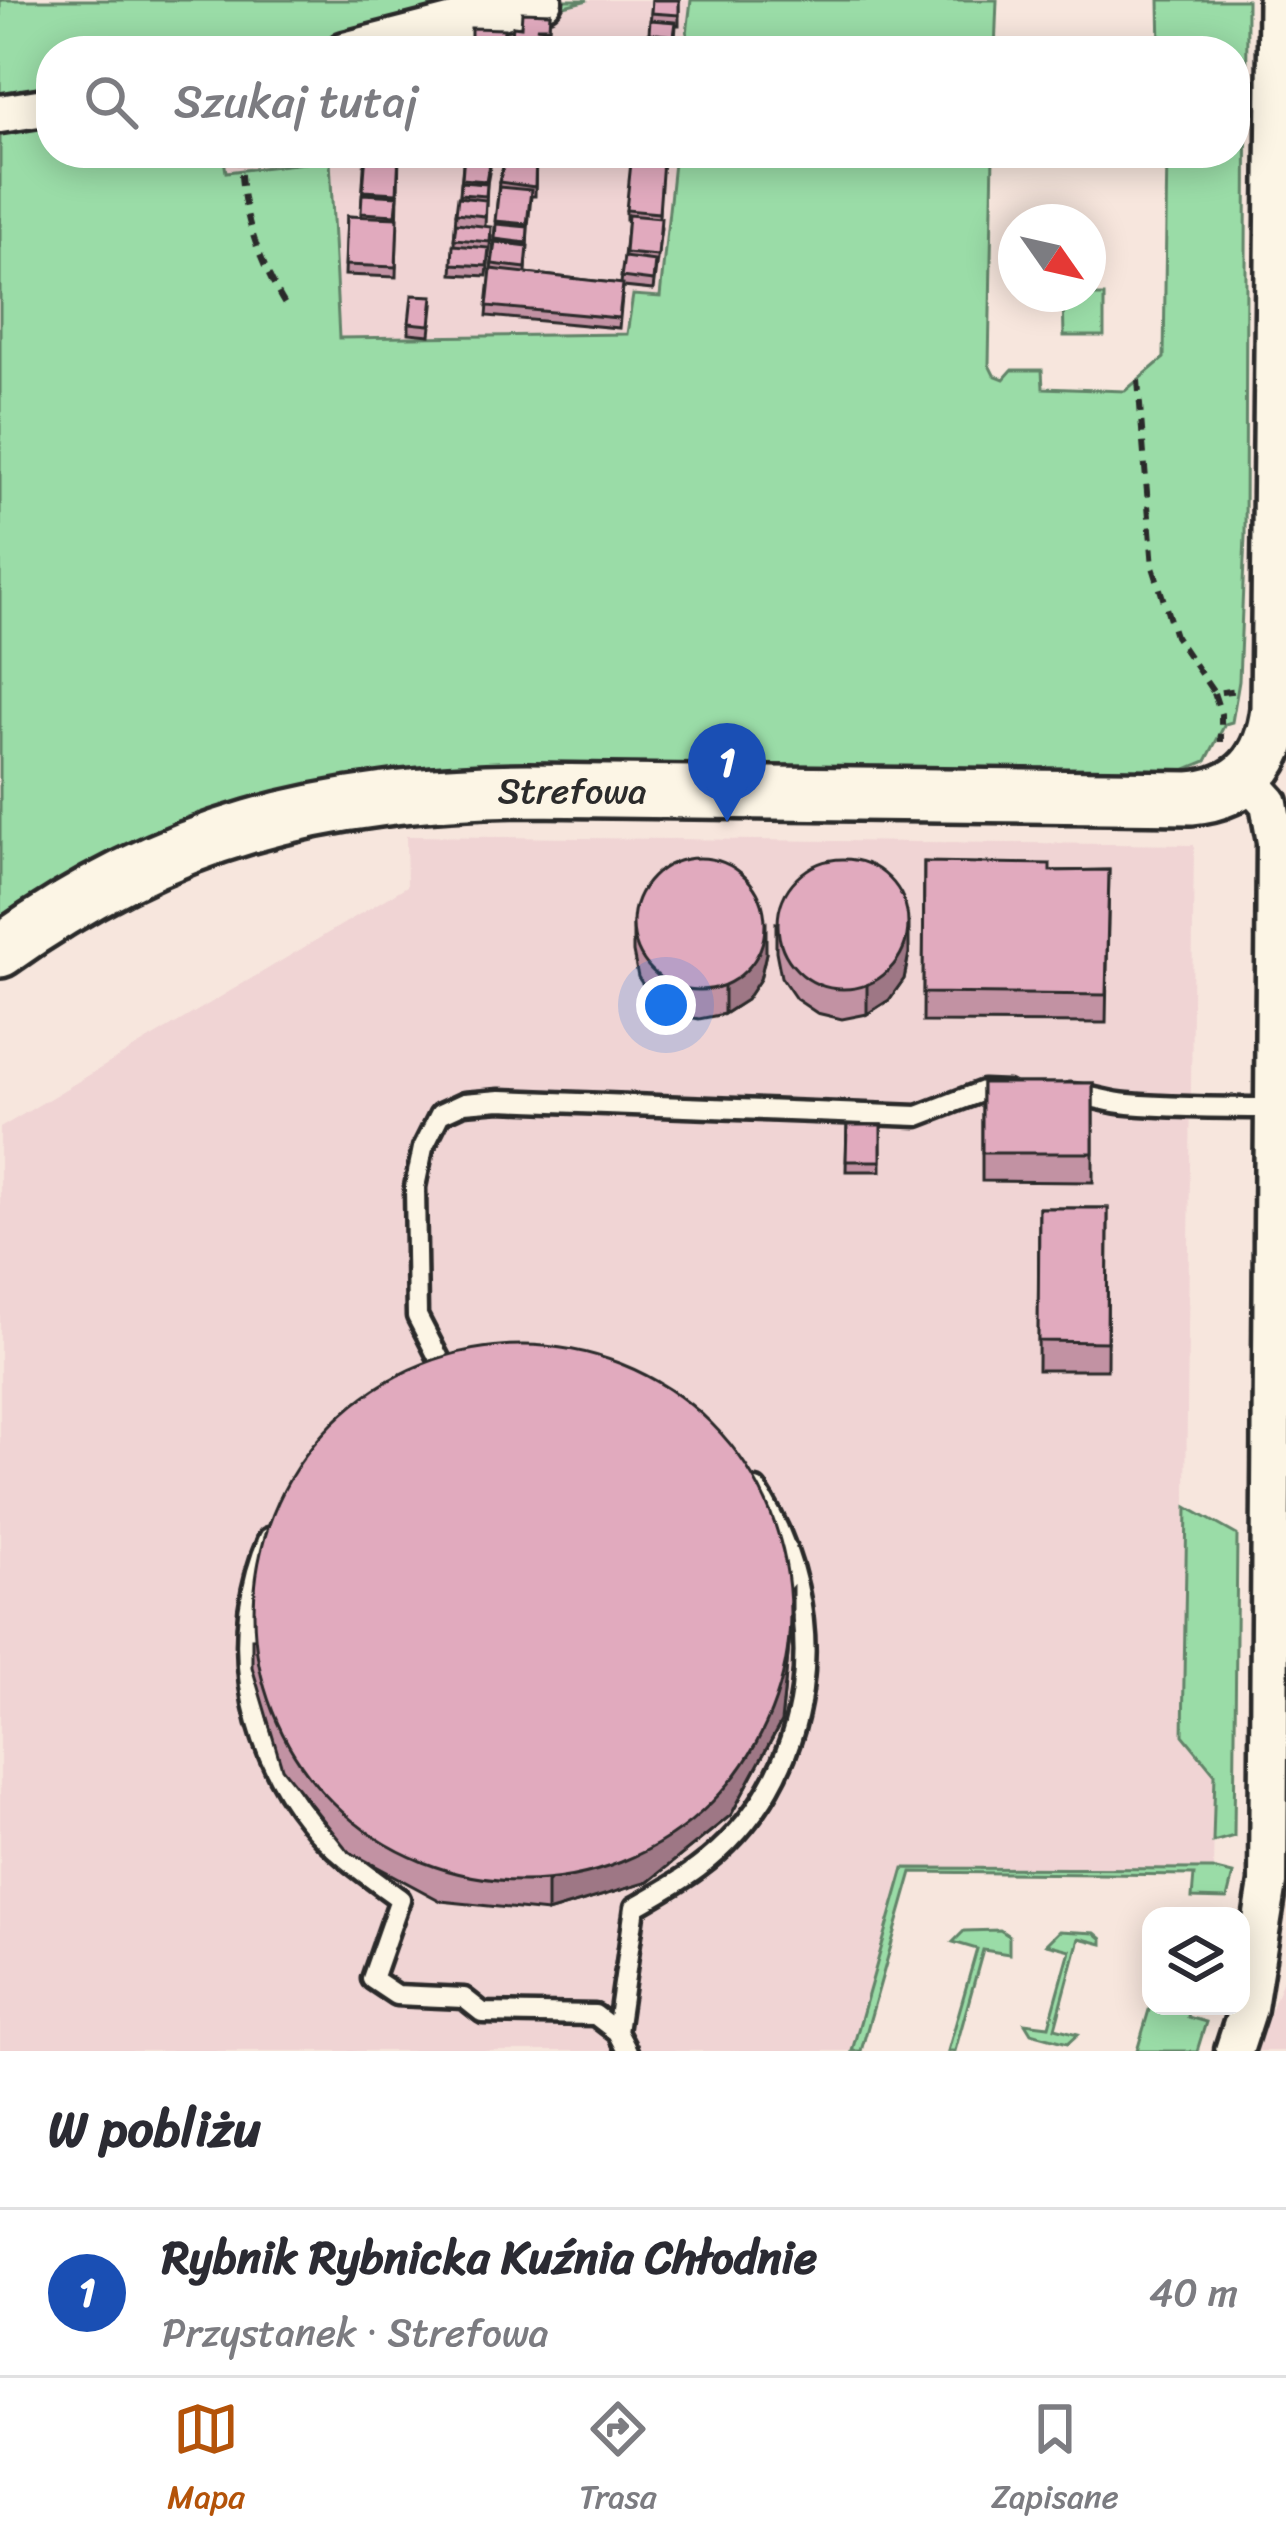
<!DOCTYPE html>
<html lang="pl">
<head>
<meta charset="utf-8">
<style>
	body { margin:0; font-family:Sriracha,sans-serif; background:#f2f2f3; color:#2b2b33 }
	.controls { position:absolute; right:36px; bottom:36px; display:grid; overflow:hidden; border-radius:24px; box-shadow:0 6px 30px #0003 }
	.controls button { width:108px; height:108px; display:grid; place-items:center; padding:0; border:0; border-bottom:3px solid #e1e1e2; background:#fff; color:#2b2b33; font:60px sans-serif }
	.compass { position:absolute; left:998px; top:204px; width:108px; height:108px; border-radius:50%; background:#fff; box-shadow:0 6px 30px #0003; rotate:124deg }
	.you { position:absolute; left:666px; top:1005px; width:42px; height:42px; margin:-30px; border:9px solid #fff; border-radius:50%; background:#1a73e8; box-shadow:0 0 0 18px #1a73e833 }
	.badge { display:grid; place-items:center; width:78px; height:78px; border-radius:50%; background:#b45309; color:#fff; font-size:39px; font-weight:700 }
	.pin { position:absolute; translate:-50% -99px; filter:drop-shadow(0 3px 6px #0008) }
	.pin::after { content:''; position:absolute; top:63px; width:42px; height:36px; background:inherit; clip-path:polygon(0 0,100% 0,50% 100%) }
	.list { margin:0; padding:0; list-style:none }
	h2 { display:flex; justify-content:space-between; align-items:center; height:156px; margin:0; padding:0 48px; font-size:51px }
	h2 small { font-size:39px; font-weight:400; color:#7c7c81 }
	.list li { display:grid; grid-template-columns:78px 1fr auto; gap:36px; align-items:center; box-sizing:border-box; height:168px; padding:0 48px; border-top:3px solid #e1e1e2 }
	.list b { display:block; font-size:45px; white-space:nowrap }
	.list p { margin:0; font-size:39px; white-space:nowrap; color:#7c7c81 }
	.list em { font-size:39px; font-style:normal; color:#7c7c81 }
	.icon { flex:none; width:66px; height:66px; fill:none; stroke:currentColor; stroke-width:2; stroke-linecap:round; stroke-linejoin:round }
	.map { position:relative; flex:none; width:1286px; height:2051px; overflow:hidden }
	.search { position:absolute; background:#fff; box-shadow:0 6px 30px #0003; left:36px; right:36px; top:36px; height:132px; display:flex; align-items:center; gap:30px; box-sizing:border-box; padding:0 42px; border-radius:48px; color:#7c7c81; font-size:45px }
	.sheet { height:324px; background:#fff }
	nav { display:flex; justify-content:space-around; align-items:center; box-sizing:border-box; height:168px; border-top:3px solid #e1e1e2; background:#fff; font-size:33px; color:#7c7c81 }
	nav a { display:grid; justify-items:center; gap:6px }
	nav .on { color:#b45309 }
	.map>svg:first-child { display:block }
</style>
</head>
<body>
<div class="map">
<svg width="1286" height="2051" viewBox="0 0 1286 2051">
	<rect width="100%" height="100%" fill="#f7e6dd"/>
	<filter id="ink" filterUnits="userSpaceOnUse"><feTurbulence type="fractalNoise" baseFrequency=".00833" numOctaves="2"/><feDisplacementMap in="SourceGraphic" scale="24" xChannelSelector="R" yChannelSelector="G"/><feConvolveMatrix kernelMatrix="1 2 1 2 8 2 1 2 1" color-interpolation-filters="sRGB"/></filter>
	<g filter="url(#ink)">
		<path fill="#f0d4d4" d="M 588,0 L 691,0 L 685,51 L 386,51 Z
			M 223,153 L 675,153 L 660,298 L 628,334 L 339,339 L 330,160 L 225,172 Z
			M 406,836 L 1194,845 L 1183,1735 L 1215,1774 L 1213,1869 L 904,1869 L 852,2051 L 0,2051 L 0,1128 L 407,886 Z
			M 1286,1971 L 1286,2051 L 1256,2051 Z"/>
		<path fill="#9adca7" stroke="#628469" stroke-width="3" d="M 0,0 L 588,0 L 386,51 L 51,51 L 51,153 L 223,153 L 226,172 L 330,160 L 339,338 L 627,334 L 633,295 L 660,297 L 675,153 L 993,153 L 989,365 L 994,375 L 1004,379 L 1012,370 L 1042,370 L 1043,388 L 1125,391 L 1164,358 L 1167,153 L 1235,153 L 1235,51 L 1160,51 L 1159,0 L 1247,0 L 1245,536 L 1239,681 L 1232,722 L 1225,724 L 1206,761 L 1170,776 L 403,774 L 0,935 Z
			M 691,0 L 997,0 L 995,51 L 685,51 Z
			M 1063,296 L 1104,296 L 1104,336 L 1064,336 Z
			M 1187,1507 L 1237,1535 L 1234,1836 L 1213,1842 L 1215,1774 L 1183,1735 Z
			M 904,1868 L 1212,1869 L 1233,1874 L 1227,1899 L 1192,1898 L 1194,1875 L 912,1872 L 861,2051 L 852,2051 Z
			M 964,1931 L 1000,1930 L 1009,1936 L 1009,1954 L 983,1950 L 955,2051 L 948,2051 L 977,1949 L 953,1942 Z
			M 1059,1931 L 1095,1933 L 1102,1939 L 1102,1944 L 1079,1938 L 1055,2028 L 1078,2034 L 1068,2043 L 1031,2033 L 1025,2023 L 1049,2026 L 1070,1950 L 1046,1944 Z
			M 1151,2003 L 1190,2006 L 1188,2017 L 1206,2022 L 1197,2051 L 1137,2051 Z"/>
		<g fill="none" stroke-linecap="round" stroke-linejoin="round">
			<defs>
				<path id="lane" d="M 1070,1094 C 1091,1095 1108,1103 1128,1104 C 1177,1108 1226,1108 1275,1108
					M 447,1374 L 417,1316 L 415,1187 L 423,1148 L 440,1114 L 464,1103 L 500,1100 L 918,1116 L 983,1091 L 1007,1092
					M 269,1538 C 229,1629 245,1743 308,1820 C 333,1852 367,1875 400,1899 L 372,1979 L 396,1995 L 464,1998 L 483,2013 L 595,2015 L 617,2032 L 627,2051
					M 617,2032 L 635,1907 C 656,1895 678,1883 698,1868 C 819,1778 835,1610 756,1489"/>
				<path id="street" d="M 345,51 L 543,0
					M 0,114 L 51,106
					M 1234,2051 L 1248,2008 L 1268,1883 L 1276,842 L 1269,803 L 1247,779"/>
				<path id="secondary" d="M 0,951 C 169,830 323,793 528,790 L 1191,798 C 1245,793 1271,761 1277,709 L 1285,0"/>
			</defs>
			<use href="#lane" stroke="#2b2b2b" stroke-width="27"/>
			<use href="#street" stroke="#2b2b2b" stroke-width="45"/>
			<use href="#secondary" stroke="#2b2b2b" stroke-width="60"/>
			<path stroke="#2b2b2b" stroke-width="6" stroke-dasharray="12 9" stroke-linecap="butt" d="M 240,153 C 240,209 258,261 287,308
				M 1138,380 L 1153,567 L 1175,636 L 1214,693 L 1238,690
				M 1214,693 L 1221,714 L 1221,742"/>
			<use href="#lane" stroke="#fcf5e5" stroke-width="18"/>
			<use href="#street" stroke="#fcf5e5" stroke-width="36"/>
			<use href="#secondary" stroke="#fcf5e5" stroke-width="51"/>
		</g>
		<path fill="#c292a3" stroke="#2b2b2b" stroke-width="3" d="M 652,0 L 679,0 L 679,25 L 676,25 L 675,39 L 648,51 Z
			M 550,13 L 547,51 L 511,51 L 511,42 L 521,27 Z
			M 365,153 L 399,153 L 396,277 L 345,275 L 347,216 L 361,217 Z
			M 464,153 L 536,153 L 535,196 L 531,196 L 528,227 L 526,273 L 621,284 L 628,220 L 626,220 L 626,210 L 660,160 L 659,218 L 661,228 L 653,290 L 623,287 L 619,328 L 487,316 L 499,182 L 506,157 L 492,156 L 487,184 L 485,226 L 491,236 L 487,276 L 452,274 L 456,213 L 460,197 Z
			M 433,306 L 430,335 L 409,333 L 409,323 Z
			M 924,862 L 1050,871 L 1109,870 L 1106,1023 L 923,1022 Z
			M 633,923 L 766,953 L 760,979 L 746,1000 L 724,1014 L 699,1019 L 673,1014 L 652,999 L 638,977 L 633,952 Z
			M 776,923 L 909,953 L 904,979 L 889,1000 L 867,1014 L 842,1019 L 817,1013 L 796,999 L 781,977 L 776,951 Z
			M 982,1083 L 1093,1083 L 1093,1182 L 982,1181 Z
			M 847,1125 L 881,1125 L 881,1171 L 846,1171 Z
			M 1039,1208 L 1108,1208 L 1107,1370 L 1038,1370 Z
			M 792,1616 L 781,1722 L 731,1815 L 648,1882 L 547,1912 L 441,1901 L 348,1851 L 282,1768 L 252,1667 L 252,1638 Z"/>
		<path fill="#9e7785" stroke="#2b2b2b" stroke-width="3" d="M 766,925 L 766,953 L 760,979 L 746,1000 L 724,1014 L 724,986 Z
			M 909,925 L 909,953 L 904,979 L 889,1000 L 867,1014 L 867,985 Z
			M 792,1588 L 792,1616 L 781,1722 L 731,1815 L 648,1882 L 547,1912 L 547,1883 Z"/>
		<path fill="#e1aabe" stroke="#2b2b2b" stroke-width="3" d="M 652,0 L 679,0 L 679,15 L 651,13 Z
			M 522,12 L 550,13 L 549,27 L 536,27 L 549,30 L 547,46 L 511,42 L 513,26 L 521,27 Z
			M 650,20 L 676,22 L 674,36 L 649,33 Z
			M 471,28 L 504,29 L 503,48 L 471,47 Z
			M 649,37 L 681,39 L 680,51 L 648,51 Z
			M 366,153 L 399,153 L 397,193 L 363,191 Z
			M 464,153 L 491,153 L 486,181 L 462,179 Z
			M 507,153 L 536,153 L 535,187 L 499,182 Z
			M 632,153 L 660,153 L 659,160 L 663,160 L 659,213 L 626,210 Z
			M 461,182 L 487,184 L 486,196 L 460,194 Z
			M 499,187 L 531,190 L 527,224 L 495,221 Z
			M 362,194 L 398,196 L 396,215 L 361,213 Z
			M 458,197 L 486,200 L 485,216 L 456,213 Z
			M 628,215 L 661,218 L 658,256 L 625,253 Z
			M 347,216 L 398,218 L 396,267 L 345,265 Z
			M 456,223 L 491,227 L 490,242 L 454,239 Z
			M 496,224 L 528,227 L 527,243 L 495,239 Z
			M 495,242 L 528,246 L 526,268 L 492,264 Z
			M 453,245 L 489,248 L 487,266 L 452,264 Z
			M 624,257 L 655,261 L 653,281 L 621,277 Z
			M 491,269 L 623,284 L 619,318 L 487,306 Z
			M 412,295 L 433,296 L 430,325 L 409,323 Z
			M633 924a66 66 0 1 1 132 0a66 66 0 1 1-132 0Z
			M778 924a65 65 0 1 1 130 0a65 65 0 1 1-130 0Z
			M 924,862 L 1050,864 L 1050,871 L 1109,870 L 1106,995 L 923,993 Z
			M 982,1083 L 1093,1083 L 1093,1153 L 982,1153 Z
			M 847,1125 L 881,1125 L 881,1161 L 846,1161 Z
			M 1039,1208 L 1108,1208 L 1107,1342 L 1038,1341 Z
			M254 1613a268 268 0 1 1 536 0a268 268 0 1 1-536 0Z"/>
	</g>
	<g text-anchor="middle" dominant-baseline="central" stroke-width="10" stroke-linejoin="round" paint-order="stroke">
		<g font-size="36" fill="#2b2b2b" stroke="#fcf5e5">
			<text x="572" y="791">Strefowa</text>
		</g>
	</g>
</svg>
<div class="controls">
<button><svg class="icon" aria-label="layers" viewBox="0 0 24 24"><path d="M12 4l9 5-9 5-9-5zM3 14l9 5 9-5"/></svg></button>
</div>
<svg class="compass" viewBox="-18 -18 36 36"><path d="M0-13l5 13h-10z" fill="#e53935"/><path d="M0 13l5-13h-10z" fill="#7c7c81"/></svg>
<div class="you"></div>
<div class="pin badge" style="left:727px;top:822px;background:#1a4fb4">1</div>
<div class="search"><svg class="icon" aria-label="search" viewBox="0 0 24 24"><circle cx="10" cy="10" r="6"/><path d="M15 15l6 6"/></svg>Szukaj tutaj</div>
</div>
<section class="sheet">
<h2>W pobliżu<small></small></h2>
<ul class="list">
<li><span class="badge" style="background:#1a4fb4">1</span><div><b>Rybnik Rybnicka Kuźnia Chłodnie</b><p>Przystanek · Strefowa</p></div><em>40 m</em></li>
</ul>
</section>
<nav>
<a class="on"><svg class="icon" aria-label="map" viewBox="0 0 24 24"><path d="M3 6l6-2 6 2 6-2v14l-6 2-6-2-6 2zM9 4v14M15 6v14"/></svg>Mapa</a>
<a><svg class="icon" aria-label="directions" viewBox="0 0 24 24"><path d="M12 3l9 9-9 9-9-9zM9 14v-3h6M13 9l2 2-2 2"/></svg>Trasa</a>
<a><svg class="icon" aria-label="saved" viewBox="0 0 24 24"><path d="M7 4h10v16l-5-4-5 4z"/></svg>Zapisane</a>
</nav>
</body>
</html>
